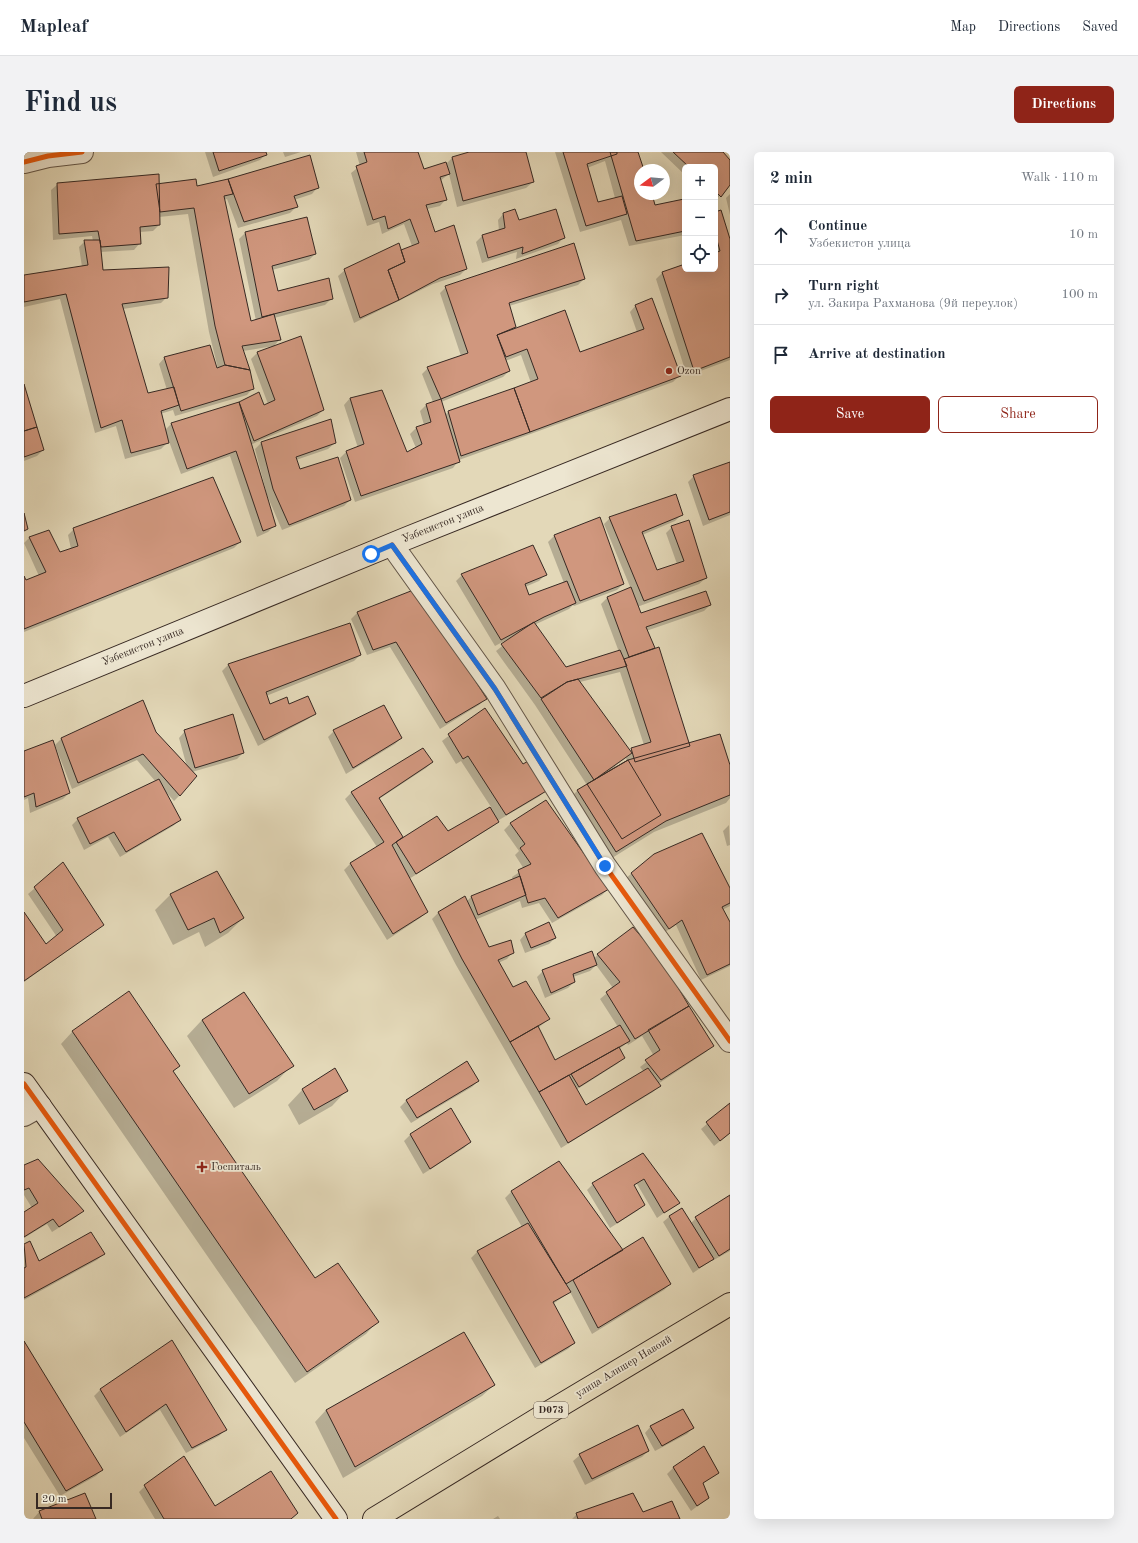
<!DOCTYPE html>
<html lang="en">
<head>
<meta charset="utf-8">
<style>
	body { margin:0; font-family:"Old Standard TT",serif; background:#f2f2f3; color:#1f2937 }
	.controls { position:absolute; right:12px; top:12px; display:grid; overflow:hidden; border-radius:6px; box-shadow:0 4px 16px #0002 }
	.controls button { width:36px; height:36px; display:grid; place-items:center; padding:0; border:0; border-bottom:1px solid #e0e1e3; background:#fff; color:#1f2937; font:20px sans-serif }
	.compass { position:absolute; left:610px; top:12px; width:36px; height:36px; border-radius:50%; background:#fff; box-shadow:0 4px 16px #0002; rotate:254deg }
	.scale { position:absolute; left:12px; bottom:10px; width:76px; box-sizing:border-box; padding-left:4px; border:2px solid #372923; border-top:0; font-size:11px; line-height:14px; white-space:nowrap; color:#372923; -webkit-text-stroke:3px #ede6d1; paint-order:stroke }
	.stop { position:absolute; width:12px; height:12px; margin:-9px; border:3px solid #1a73e8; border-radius:50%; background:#fff }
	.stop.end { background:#1a73e8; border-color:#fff; box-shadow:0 1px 4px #0008 }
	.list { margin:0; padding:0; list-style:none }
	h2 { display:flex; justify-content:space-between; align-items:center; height:52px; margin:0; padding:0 16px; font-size:17px }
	h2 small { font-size:13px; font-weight:400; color:#747a83 }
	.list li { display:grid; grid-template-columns:26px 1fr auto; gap:12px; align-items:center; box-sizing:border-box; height:60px; padding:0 16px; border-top:1px solid #e0e1e3 }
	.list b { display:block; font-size:15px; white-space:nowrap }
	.list p { margin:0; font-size:13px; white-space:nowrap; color:#747a83 }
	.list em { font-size:13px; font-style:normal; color:#747a83 }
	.actions { display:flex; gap:8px; padding:12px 16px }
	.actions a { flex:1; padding:9px 0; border:1px solid #8f2418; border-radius:6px; text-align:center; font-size:14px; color:#8f2418 }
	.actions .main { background:#8f2418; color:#fff }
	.icon { flex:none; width:22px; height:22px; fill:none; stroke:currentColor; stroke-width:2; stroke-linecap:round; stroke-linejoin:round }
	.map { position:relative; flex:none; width:706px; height:1367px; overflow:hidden; border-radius:6px }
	header { display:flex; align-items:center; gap:24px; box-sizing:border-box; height:56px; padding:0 20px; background:#fff; border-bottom:1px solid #e0e1e3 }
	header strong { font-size:19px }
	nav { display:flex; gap:22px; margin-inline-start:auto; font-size:14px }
	.intro { display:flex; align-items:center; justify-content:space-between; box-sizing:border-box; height:96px; padding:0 24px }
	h1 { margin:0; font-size:28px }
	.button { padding:10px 18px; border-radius:6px; background:#8f2418; color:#fff; font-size:14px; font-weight:700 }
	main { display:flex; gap:24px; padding:0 24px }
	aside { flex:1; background:#fff; border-radius:6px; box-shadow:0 4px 16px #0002 }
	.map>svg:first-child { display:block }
</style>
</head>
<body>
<header>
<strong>Mapleaf</strong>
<nav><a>Map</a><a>Directions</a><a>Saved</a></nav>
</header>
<div class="intro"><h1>Find us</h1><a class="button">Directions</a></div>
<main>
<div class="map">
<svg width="706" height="1367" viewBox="0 0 706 1367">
	<rect width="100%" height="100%" fill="#e3d8b8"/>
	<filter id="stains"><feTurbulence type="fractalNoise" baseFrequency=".005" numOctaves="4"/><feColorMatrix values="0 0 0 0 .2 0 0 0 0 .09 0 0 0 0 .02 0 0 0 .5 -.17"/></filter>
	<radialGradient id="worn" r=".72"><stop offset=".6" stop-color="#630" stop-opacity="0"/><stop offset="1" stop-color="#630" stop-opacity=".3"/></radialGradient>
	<path fill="#0003" fill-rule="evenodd" d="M 181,0 L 241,0 L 242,2 L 236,8 L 189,25 Z
		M 259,0 L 277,0 L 261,5 Z
		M 332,0 L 393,0 L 399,18 L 421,13 L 428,6 L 448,0 L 501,0 L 509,30 L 502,36 L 433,55 L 425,22 L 416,29 L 422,47 L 416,54 L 403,57 L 410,81 L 442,117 L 436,123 L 409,132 L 330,171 L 314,124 L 321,118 L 388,94 L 380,72 L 358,82 L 355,70 L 343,74 L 327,21 L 336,14 Z
		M 531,0 L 613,0 L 619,18 L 616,18 L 616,42 L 627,42 L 630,54 L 660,48 L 661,83 L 605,94 L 597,68 L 556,80 ZM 581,9 L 591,46 L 573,51 L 563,16 Z
		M 637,0 L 697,0 L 706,9 L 706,31 L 691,49 L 691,15 L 661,15 L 661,23 Z
		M 285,4 L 294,35 L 288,42 L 270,48 L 272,55 L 266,61 L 214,76 L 203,47 L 200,48 L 227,170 L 232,169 L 215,87 L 221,81 L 291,102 L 285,108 L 248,118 L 254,140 L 308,146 L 301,153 L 250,166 L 256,187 L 250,194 L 219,199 L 229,236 L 223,243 L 151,264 L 149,258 L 136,262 L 140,279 L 147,272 L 215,251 L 234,242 L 240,254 L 244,252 L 227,207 L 233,201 L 299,258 L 293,264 L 226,293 L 250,374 L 244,380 L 233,385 L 206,304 L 157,322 L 143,284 L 143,291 L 137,297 L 101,307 L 92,274 L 71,281 L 36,147 L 0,155 L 0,124 L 58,115 L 55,95 L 61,89 L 69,89 L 68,84 L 29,88 L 27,38 L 34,32 L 134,33 L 173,36 ZM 164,62 L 185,180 L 194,217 L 141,205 L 135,212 L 143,238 L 123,242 L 99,157 L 137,151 L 143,145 L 78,119 L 76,100 L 110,98 L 116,91 L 116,80 L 129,79 L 135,73 L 135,65 Z
		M 706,42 L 706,63 L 702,46 Z
		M 480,61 L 494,69 L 540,85 L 534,92 L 492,107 L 493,100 L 458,111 L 452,90 L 458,84 L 475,79 L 474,68 Z
		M 691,61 L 706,91 L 706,208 L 663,224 L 632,127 L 638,121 L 661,113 L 661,117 L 691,117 Z
		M 560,127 L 554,133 L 485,154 L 492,177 L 556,202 L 613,180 L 606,160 L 612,153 L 655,224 L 649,230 L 435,308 L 429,316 L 331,350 L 316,306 L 322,300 L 334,296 L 320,253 L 326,246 L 383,301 L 392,296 L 386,282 L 392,276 L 400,273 L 396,259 L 402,253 L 409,250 L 398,222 L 404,216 L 437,204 L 416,141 L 422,135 ZM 497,203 L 507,231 L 424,260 L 421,263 L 417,250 L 479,225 L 485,219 L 481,209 Z
		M 0,233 L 19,298 L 13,304 L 0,309 Z
		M 306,268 L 311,291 L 304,297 L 272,308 L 275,319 L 326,348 L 320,354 L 258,378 L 243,343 L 231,297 L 237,291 Z
		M 706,311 L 706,363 L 679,374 L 664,330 L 670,324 Z
		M 657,363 L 651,369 L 618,383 L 633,419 L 653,412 L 642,381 L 648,375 L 682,426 L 675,432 L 613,455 L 616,462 L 686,453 L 680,459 L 622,479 L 664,592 L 706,616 L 706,646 L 702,651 L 630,680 L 580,711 L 542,650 L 554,638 L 563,633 L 511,553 L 472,499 L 488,486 L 488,485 L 471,494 L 432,429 L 438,423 L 521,423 L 515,429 L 501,435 L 505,444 L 540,431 L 524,390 L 530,384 L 575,367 L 599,432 L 593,438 L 550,454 L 549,453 L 545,457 L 510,473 L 541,516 L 595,500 L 577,452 L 583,446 L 607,437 L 580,372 L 586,366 ZM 596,520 L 620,593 L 606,599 L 556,530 ZM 602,606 L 603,609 L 592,616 L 591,614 Z
		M 50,377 L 216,390 L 210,396 L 0,480 L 0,427 L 1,429 L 15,424 L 0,391 L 6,385 L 35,401 L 47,397 L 44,383 Z
		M 333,461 L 461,547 L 455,553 L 416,577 L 366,495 L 343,503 L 327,467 Z
		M 325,472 L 336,503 L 330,509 L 242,544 L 246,553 L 264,553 L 290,561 L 284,567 L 234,594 L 198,519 L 204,513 Z
		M 460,557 L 499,614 L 522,637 L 516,644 L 475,668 L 468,675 L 385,727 L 403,760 L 396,766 L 363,788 L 320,718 L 326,712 L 353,695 L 321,647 L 327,641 L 399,597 L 408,610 L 402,616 L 355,647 L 379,687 L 424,680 L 467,655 L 437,609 L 432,612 L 418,589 Z
		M 161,579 L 219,601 L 213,607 L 168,620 L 156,643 L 150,649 L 142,640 L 156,668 L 149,674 L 96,705 L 84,685 L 60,698 L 48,673 L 54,667 L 132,630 L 113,608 L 48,637 L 31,593 L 37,587 L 131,580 L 163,615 L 155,586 Z
		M 310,579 L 377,586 L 371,592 L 322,622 L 304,585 Z
		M 0,600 L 45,641 L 39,647 L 6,661 L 4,646 L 0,648 Z
		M 522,649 L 584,737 L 578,743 L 528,771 L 515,751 L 498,756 L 496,749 L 451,768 L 464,796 L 489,800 L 483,807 L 474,811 L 488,836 L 525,867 L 514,876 L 531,909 L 594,875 L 576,847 L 589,836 L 572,813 L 566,819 L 549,825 L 550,830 L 544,836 L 521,846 L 513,825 L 519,819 L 570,807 L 574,802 L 688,894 L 682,900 L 634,932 L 635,934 L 629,940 L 537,996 L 432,813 L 408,767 L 415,760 L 442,750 L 447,745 L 489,728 L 488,725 L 500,717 L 491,703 L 495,699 L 480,678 L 486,672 ZM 618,884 L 630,904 L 616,915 L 620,920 L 562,954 L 552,938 L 593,912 L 600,906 L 595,897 L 603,891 L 604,893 Z
		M 705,673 L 706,693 L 703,694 L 699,679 Z
		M 39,712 L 79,773 L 0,830 L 0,762 L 21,794 L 33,785 L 4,742 Z
		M 193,721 L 219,766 L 204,781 L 181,795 L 175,780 L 149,793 L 131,758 L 146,743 Z
		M 608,721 L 706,739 L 706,754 L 698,758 L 706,772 L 706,814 L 677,828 L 652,773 L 638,782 L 601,727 Z
		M 502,781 L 531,786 L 525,792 L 501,801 L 496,788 Z
		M 105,841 L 155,914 L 148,921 L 291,1128 L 353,1170 L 342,1182 L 271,1231 L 37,892 L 48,880 Z
		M 178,868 L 268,913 L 253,929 L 210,956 L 163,884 Z
		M 442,910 L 454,929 L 448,935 L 387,971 L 376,955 L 382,949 Z
		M 279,937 L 323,938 L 308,954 L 275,973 L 264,953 Z
		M 706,952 L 706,981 L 690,994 L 677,977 Z
		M 427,958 L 446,990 L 440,996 L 399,1022 L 380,989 L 386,983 Z
		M 619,1002 L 654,1051 L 633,1066 L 613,1032 L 609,1034 L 620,1053 L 613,1059 L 586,1076 L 563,1038 L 569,1032 Z
		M 535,1010 L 598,1099 L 646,1132 L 640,1138 L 568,1182 L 546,1140 L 529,1152 L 550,1191 L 544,1197 L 511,1216 L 447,1106 L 453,1100 L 498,1075 L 481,1046 L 487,1040 Z
		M 0,1014 L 58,1059 L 52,1065 L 28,1080 L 23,1072 L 0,1086 L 0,1061 L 8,1056 L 0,1043 Z
		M 706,1045 L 706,1099 L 688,1109 L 688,1108 L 669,1121 L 639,1070 L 646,1064 L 667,1071 L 672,1066 Z
		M 5,1091 L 14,1110 L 80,1102 L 73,1108 L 0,1148 L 0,1094 Z
		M 439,1182 L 470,1233 L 458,1244 L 319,1326 L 291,1270 L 302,1258 Z
		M 148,1189 L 201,1278 L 195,1284 L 162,1301 L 136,1258 L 96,1285 L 70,1244 L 76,1238 Z
		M 0,1191 L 78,1318 L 72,1324 L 36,1344 L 0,1286 Z
		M 627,1274 L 669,1276 L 663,1282 L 631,1299 L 621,1281 Z
		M 680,1296 L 694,1320 L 678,1332 L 684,1346 L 667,1359 L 643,1322 L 649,1316 Z
		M 624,1299 L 618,1305 L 561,1333 L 549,1309 L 556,1303 Z
		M 121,1334 L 190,1356 L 273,1361 L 267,1367 L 131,1367 L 115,1340 Z
		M 61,1342 L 71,1367 L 9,1367 L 15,1360 Z
		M 553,1362 L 618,1362 L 655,1367 L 548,1367 Z
		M 474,1364 L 476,1367 L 469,1367 Z"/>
	<path fill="#d0977e" stroke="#372923" d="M 189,0 L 242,0 L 243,3 L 195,19 Z
		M 340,0 L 394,0 L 400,17 L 422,10 L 426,22 L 416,25 L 423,48 L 402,53 L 411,80 L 430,73 L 443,117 L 416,126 L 375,148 L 364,118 L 381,110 L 377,98 L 395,91 L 386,67 L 364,77 L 361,64 L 349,68 L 332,14 L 343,10 Z
		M 445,0 L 502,0 L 510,30 L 439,49 L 428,5 Z
		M 539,0 L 593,0 L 593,2 L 563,12 L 574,50 L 598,44 L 603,62 L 562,74 Z
		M 586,0 L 614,0 L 620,18 L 616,18 L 616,42 L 628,42 L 631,53 L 660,47 L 661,79 L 612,89 Z
		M 649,0 L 699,0 L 706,8 L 706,33 L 697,45 L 691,39 L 691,15 L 665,15 Z
		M 286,3 L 295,36 L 270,44 L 274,55 L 220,70 L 204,27 Z
		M 135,22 L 136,73 L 116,75 L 117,92 L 77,95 L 74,79 L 35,82 L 33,31 Z
		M 172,27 L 173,34 L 204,27 L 209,42 L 200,44 L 227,169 L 250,162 L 257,188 L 218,194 L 226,218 L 201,213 L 191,174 L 170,56 L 136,60 L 132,32 Z
		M 491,57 L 495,68 L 532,57 L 541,86 L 498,102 L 499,95 L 464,106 L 458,83 L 481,76 L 479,61 Z
		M 697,58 L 706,87 L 706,205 L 670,219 L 638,120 L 661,112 L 661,117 L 691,117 L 691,101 L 696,99 L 691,81 L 691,60 Z
		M 283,65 L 292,102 L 248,114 L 254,139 L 305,126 L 309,147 L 238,165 L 221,80 Z
		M 60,88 L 76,88 L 79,118 L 145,115 L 144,146 L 98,152 L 124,241 L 150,235 L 155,253 L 137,259 L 145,291 L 107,301 L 98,268 L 77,276 L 42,142 L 0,150 L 0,123 L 64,113 Z
		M 375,91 L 381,110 L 364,118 L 375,148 L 336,166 L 320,117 Z
		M 550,91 L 561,127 L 485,151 L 492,175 L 473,183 L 486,219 L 417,247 L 403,215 L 444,201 L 421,134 Z
		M 628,146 L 657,224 L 506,280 L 490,236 L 514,227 L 503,197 L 482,205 L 473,183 L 541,158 L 556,200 L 620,177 L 611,153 Z
		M 277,184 L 300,258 L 230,289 L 215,250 L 235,240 L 240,253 L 251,248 L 233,200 Z
		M 186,193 L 193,216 L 201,213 L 226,218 L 230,237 L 157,259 L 140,205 Z
		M 0,232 L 13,275 L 0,279 Z
		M 490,236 L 506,280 L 437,304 L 424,259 Z
		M 358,238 L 383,300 L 398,292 L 392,275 L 407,270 L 402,252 L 417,247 L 436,310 L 337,344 L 322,299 L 340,292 L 326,246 Z
		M 215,250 L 252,374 L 239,379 L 212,299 L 163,317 L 147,271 Z
		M 307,267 L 312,291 L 272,305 L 276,317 L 314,305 L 327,348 L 265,373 L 249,337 L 237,290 Z
		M 13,275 L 20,298 L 0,305 L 0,279 Z
		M 706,310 L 706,360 L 685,368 L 669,323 Z
		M 189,325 L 217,390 L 0,477 L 0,424 L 2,428 L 22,420 L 5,385 L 25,378 L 36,400 L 54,394 L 49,376 Z
		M 652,342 L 659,363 L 618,380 L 633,418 L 660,409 L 647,374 L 665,368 L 683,426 L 620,449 L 585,365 Z
		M 0,361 L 4,377 L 0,379 Z
		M 576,365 L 600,432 L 556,449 L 530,383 Z
		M 509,393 L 523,423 L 501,432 L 505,443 L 543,429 L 552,451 L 520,465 L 477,488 L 437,422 Z
		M 607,435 L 617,461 L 682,439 L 687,453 L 622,475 L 631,496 L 605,505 L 583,445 Z
		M 392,437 L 463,547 L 422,571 L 372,490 L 349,498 L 333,460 Z
		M 510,470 L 542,515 L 596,498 L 603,514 L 543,530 L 517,546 L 477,492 Z
		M 326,471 L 337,503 L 242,540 L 246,552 L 263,545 L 265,552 L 284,544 L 292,562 L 240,588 L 204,512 Z
		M 635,495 L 666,594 L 611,610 L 607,596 L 627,590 L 600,507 Z
		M 554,527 L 608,601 L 570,628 L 517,547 L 543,530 Z
		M 119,548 L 132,580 L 173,624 L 156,644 L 119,602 L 54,631 L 37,586 Z
		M 360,553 L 378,586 L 329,616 L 309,578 Z
		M 461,556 L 499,612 L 506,608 L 524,638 L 482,663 L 444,604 L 439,607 L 424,582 Z
		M 209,562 L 220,601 L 171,616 L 160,578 Z
		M 696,582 L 706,613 L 706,643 L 642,669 L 592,700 L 553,638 L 604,608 Z
		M 29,588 L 46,641 L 12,655 L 10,641 L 0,645 L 0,599 Z
		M 399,596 L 409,610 L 355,646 L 379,685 L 368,693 L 404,760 L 369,782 L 326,711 L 360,690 L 327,640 Z
		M 604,608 L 637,663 L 598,687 L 563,632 Z
		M 135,627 L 157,668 L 102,700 L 90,680 L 66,692 L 53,666 Z
		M 522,648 L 585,737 L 534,766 L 521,746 L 504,751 L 494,718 L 507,712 L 496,696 L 501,692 L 486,671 Z
		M 466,655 L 475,670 L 392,722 L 372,690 L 413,664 L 424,679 Z
		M 678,681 L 706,736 L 706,751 L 698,755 L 706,770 L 706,812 L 683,823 L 658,768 L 645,777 L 607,721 L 630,702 Z
		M 39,710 L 80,773 L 0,829 L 0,760 L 22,792 L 39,778 L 10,735 Z
		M 193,719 L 220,766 L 196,781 L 190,766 L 164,778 L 146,742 Z
		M 496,724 L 502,743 L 454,763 L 447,744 Z
		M 441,744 L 465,795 L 487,788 L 490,801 L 474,808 L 489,835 L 502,829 L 526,867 L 486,890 L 438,807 L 414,760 Z
		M 525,770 L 532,786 L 507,796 L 501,781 Z
		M 609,775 L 639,810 L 665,854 L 611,887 L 582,840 L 596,830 L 573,802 Z
		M 568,799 L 573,813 L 549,822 L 551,830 L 527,841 L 518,818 Z
		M 105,839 L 156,914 L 149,919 L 291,1126 L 314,1111 L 355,1170 L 283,1220 L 48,879 Z
		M 220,840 L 270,914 L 225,942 L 178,868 Z
		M 665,854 L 690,894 L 637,928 L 621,908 L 636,898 L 624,878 Z
		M 596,873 L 606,889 L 515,940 L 486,890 L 514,874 L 531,908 Z
		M 595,895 L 601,906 L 555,935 L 547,922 Z
		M 443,909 L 455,929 L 393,966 L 382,948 Z
		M 311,916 L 324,939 L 290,958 L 278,937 Z
		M 624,916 L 637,934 L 544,991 L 515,940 L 545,923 L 562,953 Z
		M 706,951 L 706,981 L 696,989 L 682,970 Z
		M 427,956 L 447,990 L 406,1017 L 386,982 Z
		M 619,1001 L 656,1051 L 640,1061 L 620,1027 L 610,1033 L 621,1053 L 593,1071 L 568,1031 Z
		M 14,1007 L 60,1059 L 35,1075 L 29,1067 L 0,1085 L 0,1060 L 14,1051 L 5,1036 L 0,1038 L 0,1013 Z
		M 535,1009 L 599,1098 L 542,1132 L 487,1039 Z
		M 706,1043 L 706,1097 L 695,1104 L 671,1065 Z
		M 658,1056 L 690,1107 L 675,1116 L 645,1064 Z
		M 504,1071 L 547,1140 L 529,1150 L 551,1191 L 517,1211 L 453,1099 Z
		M 67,1080 L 81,1102 L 0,1146 L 0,1116 L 2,1115 L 0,1092 L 6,1089 L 15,1109 Z
		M 619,1085 L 647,1132 L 574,1176 L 549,1128 Z
		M 440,1180 L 471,1233 L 331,1315 L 302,1258 Z
		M 148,1188 L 203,1278 L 168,1296 L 142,1252 L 102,1280 L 76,1237 Z
		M 0,1189 L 79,1318 L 42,1339 L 0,1270 Z
		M 659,1257 L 670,1276 L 638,1294 L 626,1274 Z
		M 614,1273 L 625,1299 L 568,1327 L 555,1302 Z
		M 680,1294 L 695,1321 L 679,1331 L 685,1346 L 673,1354 L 649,1315 Z
		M 160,1304 L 191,1354 L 247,1319 L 274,1361 L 267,1367 L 140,1367 L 120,1333 Z
		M 61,1341 L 72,1367 L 18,1367 L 15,1359 Z
		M 609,1341 L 619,1360 L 648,1349 L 656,1367 L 554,1367 L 552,1361 Z"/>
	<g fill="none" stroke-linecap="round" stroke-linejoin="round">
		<defs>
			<path id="street" d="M 0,10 L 24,4 L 58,0
				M 368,393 L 471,537 L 581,714 L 706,889
				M 0,963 L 16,954"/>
			<path id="secondary" d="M 0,544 L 381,387 L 706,257
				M 0,932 L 312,1367"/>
			<path id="primary" d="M 350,1367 L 522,1262 L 706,1152"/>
		</defs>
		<use href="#street" stroke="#625548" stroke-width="24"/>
		<use href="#secondary" stroke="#372923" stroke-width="24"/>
		<use href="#primary" stroke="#372923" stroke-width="24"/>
		<use href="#street" stroke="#ede6d1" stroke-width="22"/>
		<use href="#secondary" stroke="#ede6d1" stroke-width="22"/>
		<use href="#primary" stroke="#e3d8b8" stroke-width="22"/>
		<defs>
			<path id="cycleway" d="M 0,10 L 24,4 L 58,0
				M 368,393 L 471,537 L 581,714 L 706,889
				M 0,932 L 312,1367"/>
		</defs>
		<use href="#cycleway" stroke="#ede6d1" stroke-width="8"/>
		<use href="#cycleway" stroke="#e8590c" stroke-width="5"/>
	</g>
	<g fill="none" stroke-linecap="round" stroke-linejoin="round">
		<path stroke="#1a73e8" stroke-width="5" d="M 347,402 L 368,393 L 471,537 L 581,714"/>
	</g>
	<g fill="#8f2418" stroke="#ede6d1" stroke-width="1.5">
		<circle cx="645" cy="219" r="4"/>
		<path d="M176 1009h4v4h4v4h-4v4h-4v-4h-4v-4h4z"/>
	</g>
	<g text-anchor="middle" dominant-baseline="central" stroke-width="3.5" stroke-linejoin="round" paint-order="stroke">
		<rect fill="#ede6d1" stroke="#6e6257" stroke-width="1" x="510" y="1250" width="34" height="16" rx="3"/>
		<g font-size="10" font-weight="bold" fill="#372923">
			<text x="527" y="1258">D073</text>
		</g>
		<g font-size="11" fill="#372923" stroke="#ede6d1" text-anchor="start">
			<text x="653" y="219">Ozon</text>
			<text x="187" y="1015">Госпиталь</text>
		</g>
		<g font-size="11" fill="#372923" stroke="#ede6d1">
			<text transform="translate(419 372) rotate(-22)">Узбекистон улица</text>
			<text transform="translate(119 495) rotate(-22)">Узбекистон улица</text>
			<text transform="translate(600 1215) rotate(-31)">улица Алишер Навоий</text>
		</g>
	</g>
	<rect width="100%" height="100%" filter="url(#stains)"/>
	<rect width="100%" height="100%" fill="url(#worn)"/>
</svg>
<div class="controls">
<button>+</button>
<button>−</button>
<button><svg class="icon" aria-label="locate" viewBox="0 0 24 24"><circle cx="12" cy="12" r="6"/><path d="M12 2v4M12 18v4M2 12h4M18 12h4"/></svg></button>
</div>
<svg class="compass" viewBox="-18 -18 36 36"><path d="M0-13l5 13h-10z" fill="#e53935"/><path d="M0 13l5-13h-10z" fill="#747a83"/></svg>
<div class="scale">20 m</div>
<div class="stop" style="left:347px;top:402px"></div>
<div class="stop end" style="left:581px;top:714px"></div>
</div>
<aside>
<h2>2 min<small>Walk · 110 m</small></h2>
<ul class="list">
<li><svg class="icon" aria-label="ahead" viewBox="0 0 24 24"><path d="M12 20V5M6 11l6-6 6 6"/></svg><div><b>Continue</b><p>Узбекистон улица</p></div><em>10 m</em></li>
<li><svg class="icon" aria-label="right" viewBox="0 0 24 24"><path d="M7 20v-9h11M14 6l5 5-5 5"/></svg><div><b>Turn right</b><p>ул. Закира Рахманова (9й переулок)</p></div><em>100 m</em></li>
<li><svg class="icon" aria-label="arrive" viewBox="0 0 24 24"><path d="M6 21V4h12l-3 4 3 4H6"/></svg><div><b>Arrive at destination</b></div></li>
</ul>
<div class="actions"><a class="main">Save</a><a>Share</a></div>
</aside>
</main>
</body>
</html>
